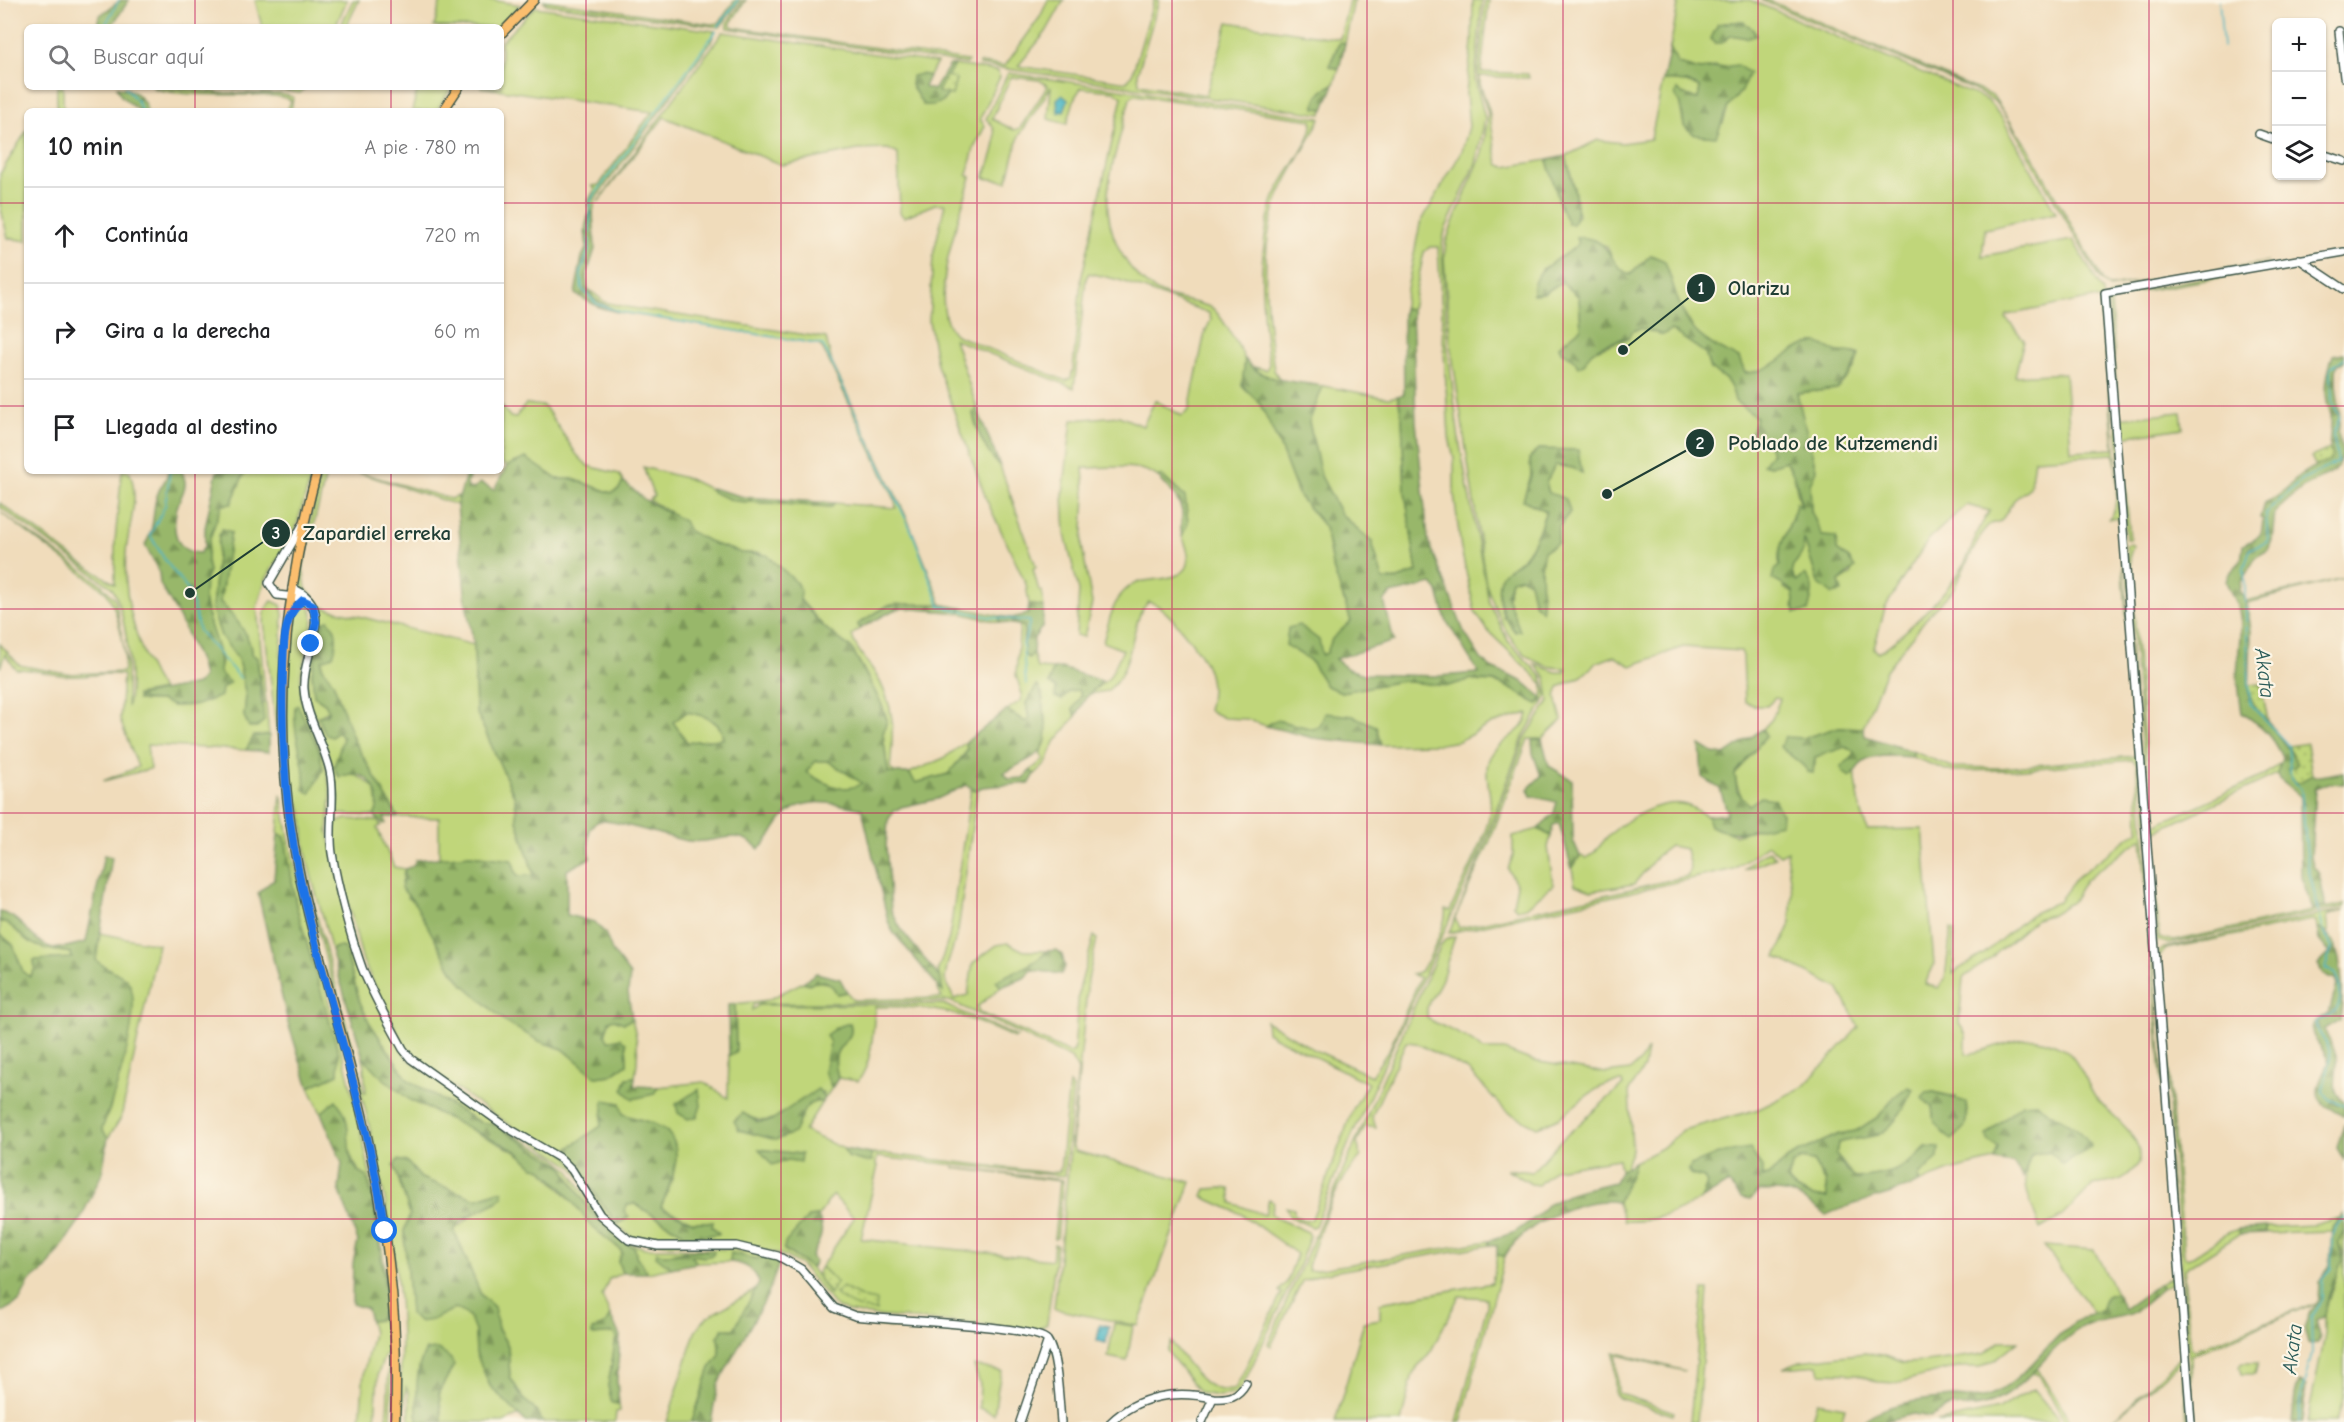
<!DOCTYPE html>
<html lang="es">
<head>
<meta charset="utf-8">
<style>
	body { margin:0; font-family:"Comic Neue",sans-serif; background:#f2f2f2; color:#202124 }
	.controls { position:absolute; right:18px; top:18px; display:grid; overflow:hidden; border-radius:9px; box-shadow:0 2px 4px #0004 }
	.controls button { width:54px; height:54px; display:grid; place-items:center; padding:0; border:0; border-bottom:2px solid #e0e0e0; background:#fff; color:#202124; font:30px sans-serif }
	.stop { position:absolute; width:18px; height:18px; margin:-14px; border:4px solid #1a73e8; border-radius:50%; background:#fff }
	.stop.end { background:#1a73e8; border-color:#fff; box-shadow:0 2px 6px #0008 }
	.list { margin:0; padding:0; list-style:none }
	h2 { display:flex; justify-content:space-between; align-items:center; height:78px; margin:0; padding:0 24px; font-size:26px }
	h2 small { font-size:20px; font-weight:400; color:#757577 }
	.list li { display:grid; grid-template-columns:39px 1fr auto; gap:18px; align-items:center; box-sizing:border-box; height:96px; padding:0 24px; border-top:2px solid #e0e0e0 }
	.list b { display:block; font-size:22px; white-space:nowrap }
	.list em { font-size:20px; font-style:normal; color:#757577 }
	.icon { flex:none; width:33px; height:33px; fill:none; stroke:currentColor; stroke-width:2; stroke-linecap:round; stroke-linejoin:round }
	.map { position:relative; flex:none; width:2344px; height:1422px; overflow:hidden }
	.search { position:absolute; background:#fff; box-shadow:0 2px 4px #0004; left:24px; top:24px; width:480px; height:66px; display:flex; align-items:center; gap:15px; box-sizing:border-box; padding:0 21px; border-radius:9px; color:#757577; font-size:22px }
	.panel { position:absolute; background:#fff; box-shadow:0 2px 4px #0004; left:24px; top:108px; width:480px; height:366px; border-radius:9px }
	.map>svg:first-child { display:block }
</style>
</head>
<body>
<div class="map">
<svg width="2344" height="1422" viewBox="0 0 2344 1422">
	<defs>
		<pattern id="forest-firs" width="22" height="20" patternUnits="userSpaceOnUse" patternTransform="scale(1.5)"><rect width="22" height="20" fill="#98b76a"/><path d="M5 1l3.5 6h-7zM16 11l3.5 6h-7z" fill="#7b9658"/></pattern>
		<pattern id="garden-dots" width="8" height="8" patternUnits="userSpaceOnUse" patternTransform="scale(1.5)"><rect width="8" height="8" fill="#c0d67a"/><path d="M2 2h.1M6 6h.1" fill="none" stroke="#9baf65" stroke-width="1.8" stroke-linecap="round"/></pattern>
		<pattern id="water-waves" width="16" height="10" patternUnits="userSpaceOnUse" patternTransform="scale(1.5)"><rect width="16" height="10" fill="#49b6c5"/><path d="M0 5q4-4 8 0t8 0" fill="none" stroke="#3c95a1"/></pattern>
	</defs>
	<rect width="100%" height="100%" fill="#fcf5e5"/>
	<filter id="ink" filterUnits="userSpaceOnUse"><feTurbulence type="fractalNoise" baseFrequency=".0167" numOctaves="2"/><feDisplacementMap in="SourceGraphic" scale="12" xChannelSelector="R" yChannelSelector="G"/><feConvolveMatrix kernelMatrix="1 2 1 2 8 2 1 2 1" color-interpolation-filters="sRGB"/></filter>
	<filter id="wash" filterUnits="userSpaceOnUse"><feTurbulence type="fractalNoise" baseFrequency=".008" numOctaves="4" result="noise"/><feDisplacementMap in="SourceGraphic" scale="24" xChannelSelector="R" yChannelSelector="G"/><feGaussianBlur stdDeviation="1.35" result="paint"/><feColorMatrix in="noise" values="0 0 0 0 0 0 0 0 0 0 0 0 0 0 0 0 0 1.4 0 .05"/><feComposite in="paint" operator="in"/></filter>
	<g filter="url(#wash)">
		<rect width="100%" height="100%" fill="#f0dcbb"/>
		<path fill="#c0d67a" stroke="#708a57" stroke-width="1.5" fill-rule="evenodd" d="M 255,0 L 347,0 L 335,27 L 262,27 Z
			M 353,0 L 359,0 L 346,27 L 340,27 Z
			M 441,0 L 492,0 L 520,5 L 499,27 L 434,27 Z
			M 543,0 L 711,24 L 719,23 L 735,0 L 741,0 L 720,27 L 546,4 Z
			M 744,0 L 746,0 L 730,24 L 733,27 L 968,61 L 967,64 L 728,28 L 727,23 Z
			M 1048,0 L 1064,0 L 1046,32 L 1018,66 L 1127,82 L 1133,72 L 1154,0 L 1159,0 L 1138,72 L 1139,84 L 1206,95 L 1228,22 L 1340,39 L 1349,0 L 1354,0 L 1345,43 L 1338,45 L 1329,66 L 1339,69 L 1334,84 C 1325,88 1314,96 1315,108 L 1324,109 L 1321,114 L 979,65 L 979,63 L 1005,66 L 1040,17 Z
			M 1473,0 L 1482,0 L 1475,80 L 1485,118 L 1476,163 L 1445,230 L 1442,246 L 1447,343 L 1459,440 L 1489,602 L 1508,641 L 1542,677 L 1547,696 L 1524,735 L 1481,850 L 1350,1140 L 1315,1226 L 1312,1227 L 1290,1217 L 1286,1207 L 1294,1209 L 1294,1216 L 1307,1221 L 1312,1219 L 1353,1109 L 1368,1083 L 1275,1037 L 1267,1032 L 1266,1021 L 1313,1049 L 1371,1076 L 1389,1050 L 1420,978 L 1412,974 C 1415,973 1419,973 1421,970 C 1429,963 1448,919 1445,910 L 1450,911 C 1463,880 1484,846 1490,812 C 1493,795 1482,773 1490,757 C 1498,740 1527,732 1528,713 L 1491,724 L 1459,741 L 1441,744 L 1381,745 L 1376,726 L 1320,726 L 1313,729 L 1276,720 L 1266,726 L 1247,719 L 1224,718 L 1208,710 C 1212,696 1212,681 1207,668 C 1201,652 1165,604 1149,602 C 1129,617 1136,671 1107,691 L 1089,694 L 1109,678 L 1123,650 L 1103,642 C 1109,623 1112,599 1129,587 C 1150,571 1208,592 1182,536 L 1188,523 L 1185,497 L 1161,475 L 1158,477 C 1140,462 1106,468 1083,468 L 1085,496 L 1082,546 L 1092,603 L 1084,637 L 1076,635 L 1079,591 L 1065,534 L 1063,494 L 1072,420 L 1119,416 L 1143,426 L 1155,400 L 1182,416 L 1189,410 L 1205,332 L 1211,320 L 1209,313 L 1119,280 L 1089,273 L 1086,278 L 1074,388 L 954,339 L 977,408 L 973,413 C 976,430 987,455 1000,466 L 1036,566 L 1033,569 L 1039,591 L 1042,591 L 1044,607 L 1029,604 L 1026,584 L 987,501 L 937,365 L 929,321 L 933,256 L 945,204 L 935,204 L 904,217 L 900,213 L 898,154 L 888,149 L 858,150 L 782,165 L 664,117 L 598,202 L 723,32 L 937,63 L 929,76 L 921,74 L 911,85 L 943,101 L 948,94 L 952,95 L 956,79 L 946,76 L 954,65 L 997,71 L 1000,77 L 980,119 L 985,126 L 974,148 L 967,175 L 971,177 C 961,213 924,306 956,335 L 1066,381 L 1071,378 L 1073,369 L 1081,280 L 1122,97 L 1114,91 L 1081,88 L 1075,97 L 1067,124 L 1048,119 L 1051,87 L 1019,136 L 1007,181 L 984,178 C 990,160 1005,133 986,119 L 1008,73 L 1320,118 C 1308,147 1288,172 1277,201 C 1258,252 1267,318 1274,370 L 1280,380 L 1261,374 L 1254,367 L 1266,370 L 1269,364 C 1261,312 1257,255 1272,203 C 1278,180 1315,142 1312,120 L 1135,95 L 1130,98 C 1123,130 1105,177 1108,210 C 1111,245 1134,284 1168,296 C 1182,301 1199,302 1212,308 C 1219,312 1241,349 1244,358 C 1246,365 1243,378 1242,385 L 1260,404 L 1279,444 L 1299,496 L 1325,527 L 1332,565 L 1351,621 L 1328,653 L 1322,655 L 1287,645 L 1310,660 L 1326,686 L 1342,692 L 1401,681 L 1448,686 L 1472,679 C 1480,684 1487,680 1496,683 C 1513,687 1525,701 1542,702 L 1543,684 L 1489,632 L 1475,612 L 1461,549 L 1454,494 L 1454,459 L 1449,437 L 1438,247 L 1430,247 L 1424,252 L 1412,309 L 1403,309 L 1420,224 L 1462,151 L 1469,127 L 1466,93 L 1472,43 ZM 1011,77 L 1039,80 L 1048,86 L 1020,128 L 1014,130 L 992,119 Z
			M 1485,0 L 1489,0 L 1481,72 L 1528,74 L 1529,78 L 1480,76 L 1480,84 L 1489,110 L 1497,159 L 1499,165 L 1505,167 L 1547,160 L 1561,208 L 1568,224 L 1578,216 L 1574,188 L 1566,156 L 1598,140 L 1622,143 L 1651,139 L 1663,80 L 1687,82 L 1700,88 L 1698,99 L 1689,97 L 1677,90 L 1684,126 L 1723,123 L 1728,107 L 1741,91 L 1717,66 L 1700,70 L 1678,64 L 1670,48 L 1679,0 L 1750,0 L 1987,100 L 2002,118 L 2056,213 L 1985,229 L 1982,256 L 2073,240 L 2103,292 L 2189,1422 L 2187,1422 L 2182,1361 L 2111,1422 L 2182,1356 L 2175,1281 L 2162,1289 L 2160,1284 L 2174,1275 L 2175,1249 L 2142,838 L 2085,880 L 2072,902 L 2052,914 L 2036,919 L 1991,958 L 1963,978 L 1959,1023 L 1966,1035 L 1966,1054 C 1990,1052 2014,1035 2038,1039 C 2048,1041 2061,1046 2068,1052 C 2080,1064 2086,1082 2095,1096 C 2110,1117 2143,1132 2139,1163 C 2123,1183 2117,1181 2093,1185 L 2061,1217 L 2040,1229 C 2031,1201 2018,1183 2031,1155 L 2049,1151 L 2062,1164 L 2075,1155 L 2069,1124 L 2047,1114 L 2037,1103 L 1990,1142 L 1999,1148 L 1994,1160 L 1949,1171 L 1919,1183 L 1919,1175 L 1930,1166 L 1926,1147 C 1903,1172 1888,1175 1855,1179 L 1836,1154 L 1838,1143 L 1859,1137 L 1879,1135 L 1894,1098 L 1878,1117 L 1856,1131 L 1839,1134 L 1788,1158 L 1768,1176 L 1762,1177 L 1703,1161 L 1691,1165 L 1692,1175 L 1704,1178 L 1707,1184 L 1701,1200 C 1675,1212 1654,1223 1624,1221 C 1623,1215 1619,1208 1618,1203 C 1616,1193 1632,1175 1634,1162 L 1662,1148 L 1683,1130 L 1759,1109 L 1803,1087 L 1859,1027 L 1838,988 L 1776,957 L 1790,926 L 1792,892 L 1787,859 L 1788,851 L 1780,855 L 1768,845 L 1734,869 L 1449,933 L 1483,851 L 1525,738 L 1549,701 L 1546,678 L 1535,664 L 1556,672 L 1565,672 L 1566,668 C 1518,670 1500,622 1486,584 L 1450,341 L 1444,259 L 1446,242 L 1454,220 L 1482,154 L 1487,123 L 1488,113 L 1478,83 L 1478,71 ZM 1742,21 L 1753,29 L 1756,35 L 1747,38 L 1731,35 L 1716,43 L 1711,39 L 1718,24 ZM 1576,237 L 1607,246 L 1616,268 L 1630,275 L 1651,255 L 1697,335 L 1720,350 L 1739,358 L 1745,373 C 1777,372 1788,347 1814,343 C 1823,342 1831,352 1840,353 C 1848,353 1851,351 1858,354 L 1855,368 L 1837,389 L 1796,393 L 1816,469 L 1810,484 L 1811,512 L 1822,536 L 1829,537 L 1837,550 L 1849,559 L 1852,574 L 1839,582 L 1818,583 L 1804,539 C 1803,543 1803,549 1801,553 C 1795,566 1786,568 1797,582 L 1793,608 L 1795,594 L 1784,588 L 1780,549 L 1797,503 L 1801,508 L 1792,468 L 1785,461 L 1770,466 L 1764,464 L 1772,453 L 1756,417 L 1735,401 C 1732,383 1725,377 1710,369 L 1705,353 L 1671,330 L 1662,335 L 1640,328 L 1630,332 L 1629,338 C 1610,344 1592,352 1573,358 L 1561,352 L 1559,346 L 1581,328 L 1579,297 L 1562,282 L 1544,293 L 1533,293 L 1542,269 L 1570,253 L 1578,244 ZM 2093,298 L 2100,300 L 2102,308 L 2114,449 L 2071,451 L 2065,373 L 2015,376 L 2024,340 L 2006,318 L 2007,315 ZM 1538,449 L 1571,451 L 1582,472 L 1573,468 L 1555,465 L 1546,483 L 1549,493 L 1541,566 L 1542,610 L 1534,603 L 1529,582 L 1521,577 L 1511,580 L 1504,619 L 1499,601 L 1505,572 C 1529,559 1538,535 1546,510 L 1523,500 L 1531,476 L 1530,458 ZM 2113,454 C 2118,464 2119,510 2110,518 L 2118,518 L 2120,527 L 2136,756 L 2001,768 L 1952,767 L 1914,752 L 1912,757 L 1949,771 L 2013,770 L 2133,760 L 2137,765 L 2139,830 L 2077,877 L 2059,901 L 2030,915 L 1985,953 L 1953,973 L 1954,931 L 1951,929 L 1945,979 L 1938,988 L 1925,984 L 1934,965 L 1923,829 L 1867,830 L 1860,807 L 1855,773 L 1850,777 L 1854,751 L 1845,747 L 1815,757 L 1815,765 L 1808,772 L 1802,762 L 1804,738 L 1839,727 L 1863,728 L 1886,670 L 1932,611 L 1953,590 L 1981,535 L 1990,524 L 2001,521 L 2014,500 L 2030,487 L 2034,459 ZM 1966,505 L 1990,511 C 1975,530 1973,549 1962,568 C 1948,591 1901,639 1878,653 L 1874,648 L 1885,608 L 1900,583 L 1929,539 ZM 1683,647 L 1741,651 L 1743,656 L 1745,702 L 1756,706 L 1767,706 L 1775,698 L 1780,699 L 1772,719 L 1763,729 L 1766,736 L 1735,775 C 1737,796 1750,808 1760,827 L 1735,835 L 1711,826 L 1707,816 C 1701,813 1693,807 1686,805 C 1661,798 1627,819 1609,835 C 1601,843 1596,854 1586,858 L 1580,856 L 1572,869 L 1575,885 L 1591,891 L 1634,884 L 1657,856 L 1670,846 L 1686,849 L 1690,867 L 1688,876 L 1459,928 L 1455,918 L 1489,843 L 1528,739 L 1542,739 L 1562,720 L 1556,697 L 1559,687 L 1582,676 L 1596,663 L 1614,656 L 1631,666 ZM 1934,1092 L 1956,1097 L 1933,1117 L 1933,1107 L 1926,1093 Z
			M 1761,0 L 1768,0 L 1993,96 L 2028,148 L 2104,283 L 2110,287 L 2268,262 L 2109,288 L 2098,276 L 2003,111 L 1993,100 L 1970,88 Z
			M 535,7 L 715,31 L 711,42 L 595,199 L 593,213 L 589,212 L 589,200 L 595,189 L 592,186 L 599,185 L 652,112 L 480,87 L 501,87 L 501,42 Z
			M 57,87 L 63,87 L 63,111 L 57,111 Z
			M 152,87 L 220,93 L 280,94 L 293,97 L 291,111 L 287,111 L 291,101 C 281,89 180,101 152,87 Z
			M 178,87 L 306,87 L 300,93 L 274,89 Z
			M 418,87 L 452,87 L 436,111 L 412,111 Z
			M 27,130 L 27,241 L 8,238 L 0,205 L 0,174 Z
			M 2268,266 L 2268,269 L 2115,296 L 2111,301 L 2118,418 L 2181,412 L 2183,428 L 2121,437 L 2130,539 L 2126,539 L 2108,298 L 2110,295 Z
			M 587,288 L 605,302 L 626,307 L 826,338 L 832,363 L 907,518 L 942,605 L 887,606 L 858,624 L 859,629 L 852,635 C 854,647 866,660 873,670 C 896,705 894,729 890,769 L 899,775 L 888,773 L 883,734 L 887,719 L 881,703 L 863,668 L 852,649 L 824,627 L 760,553 L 742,553 L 714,544 L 689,531 L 670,512 L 649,500 L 654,496 L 643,467 L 689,479 L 734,501 L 831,507 L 834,503 L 896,508 L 895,500 L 823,349 L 818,344 L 618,312 L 594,299 Z
			M 1323,386 L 1388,398 L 1398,396 L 1402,417 L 1405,492 L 1417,572 L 1398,579 L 1383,581 L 1372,542 L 1341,514 L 1321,476 L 1309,422 Z
			M 526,404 L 543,406 L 547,410 L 577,455 L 588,466 L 619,474 L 623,481 L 619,489 L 612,493 L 573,479 L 557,479 L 526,458 L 507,466 L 501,462 L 501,405 L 510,417 L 515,418 Z
			M 122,471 L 129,471 C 141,498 128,525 126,553 C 122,597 138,653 162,690 L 137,695 L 143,701 L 162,701 L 173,706 L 197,705 L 219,672 L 221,660 L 215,646 L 204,598 L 204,583 L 209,571 C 202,550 215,525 222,504 L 231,504 L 245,471 L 313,471 L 296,527 L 265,581 L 257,607 L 269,735 L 254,736 L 246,750 L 147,745 L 150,769 L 103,781 L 138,767 L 120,720 L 123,675 C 104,671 86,678 67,676 C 50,674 34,669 16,669 L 5,654 L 0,668 L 0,644 L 19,665 L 67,674 L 123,672 C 129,654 116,603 104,590 L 0,512 L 101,584 L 115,599 L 127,664 L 127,707 C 136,689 125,603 111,587 L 0,507 L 0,503 L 81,563 L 115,584 L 115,541 ZM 231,532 L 220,602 C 232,614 251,635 251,653 L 257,658 L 264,703 L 244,716 L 246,696 L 238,659 L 221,636 L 212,609 L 219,536 Z
			M 321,471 L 327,471 L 303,567 L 306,589 L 322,607 L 474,645 L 476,711 L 515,798 L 517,820 L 534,876 L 517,876 L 512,860 L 470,855 L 439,859 L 439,818 L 398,817 L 354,741 L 333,682 L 322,667 L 328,620 L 323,623 L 312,672 L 314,696 L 325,703 L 329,711 L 319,716 L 338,730 L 343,738 L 334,767 C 356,774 392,787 374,816 L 336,814 L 331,761 L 307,695 L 308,668 L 318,632 L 318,609 L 299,585 L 298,578 Z
			M 354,471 L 451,499 L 458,496 L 457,505 Z
			M 2131,544 L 2133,546 L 2130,555 L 2142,720 L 2153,826 L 2263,776 L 2280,763 L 2277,774 L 2152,833 L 2159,937 L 2174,941 L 2344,904 L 2344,907 L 2169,944 L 2157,940 L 2126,545 Z
			M 2344,578 L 2247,603 L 2246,601 Z
			M 272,601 L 281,605 L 283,614 L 277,737 L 264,622 L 265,610 Z
			M 304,604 L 310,606 L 313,620 L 301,674 L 301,700 L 325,760 L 331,796 L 328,831 L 358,962 L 407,1058 L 503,1128 L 554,1157 L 570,1171 L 600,1218 L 629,1243 L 645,1248 L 730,1249 L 769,1255 C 755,1264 745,1253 731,1254 L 730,1262 L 697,1263 L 691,1255 L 714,1252 L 683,1251 L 665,1255 L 665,1262 L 671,1268 L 648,1273 L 636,1256 L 635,1248 L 615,1238 L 589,1209 L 562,1166 L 495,1125 L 479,1122 L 408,1080 L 369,1022 L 359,1000 L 345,948 L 337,947 L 331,950 C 324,912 307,875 304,836 C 303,825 304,805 294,797 C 305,898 341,993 364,1092 L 366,1092 L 363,1057 C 407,1103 459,1123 514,1151 C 524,1156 531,1166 540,1168 L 622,1252 L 618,1261 L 622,1273 L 609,1279 L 602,1296 L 610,1315 L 606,1324 L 593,1335 L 614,1333 L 616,1337 L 608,1386 L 612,1402 L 619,1404 L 620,1411 L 616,1412 L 615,1422 L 543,1422 L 533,1407 L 524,1400 L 510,1377 L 508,1346 L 498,1329 L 494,1308 L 481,1295 L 454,1230 L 479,1210 L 498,1202 L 499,1191 L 476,1199 L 421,1178 L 407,1162 L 394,1165 L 410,1215 L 404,1231 L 409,1285 L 432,1320 L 447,1310 L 456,1307 L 469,1316 L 475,1331 L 476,1353 L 490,1386 L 520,1415 L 503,1422 L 442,1422 L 439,1392 L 454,1365 L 418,1399 L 417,1422 L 410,1422 L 409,1393 L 406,1387 L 403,1422 L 399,1422 C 400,1396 401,1371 401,1345 C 401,1284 390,1220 377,1161 C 340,979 257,798 296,609 Z
			M 962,608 L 1000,616 L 999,622 L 960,613 Z
			M 1020,624 L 1024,626 L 1023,643 L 1029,658 L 1033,653 L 1037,668 L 1053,669 L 1049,684 L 1069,691 L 1078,689 L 1081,694 L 1073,710 L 1076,716 L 1055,742 L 1046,764 L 1035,774 L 1030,771 L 1044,759 L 1040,754 C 1053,734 1043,713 1042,692 L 1035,692 L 1026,703 L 1029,719 L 1025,723 L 1007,710 L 1020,701 L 1022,694 L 1016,675 Z
			M 687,712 C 702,715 723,720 723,739 L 687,742 L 673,722 Z
			M 966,742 L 967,751 L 948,774 L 915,783 L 909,773 L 944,758 Z
			M 816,761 L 828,761 L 863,783 C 844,795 823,783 806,772 Z
			M 971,789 L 977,790 L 958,931 L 947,966 L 945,980 L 954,999 L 968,995 L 973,963 L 997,945 L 1008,943 L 1024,951 L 1047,951 C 1035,965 1013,971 997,981 L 1001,987 L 977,1007 L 980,1013 L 1070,1053 L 1074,1051 L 1079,990 L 1094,936 L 1097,939 L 1088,979 L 1072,1145 L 1075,1151 L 1191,1182 L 1138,1326 L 1054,1309 L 1078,1070 L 1071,1058 L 950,1001 L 753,1004 L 752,1010 L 759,1005 L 943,1004 L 1017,1037 L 1014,1038 C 961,1013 934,1005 875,1007 C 873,1029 873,1063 858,1081 L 838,1078 C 836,1069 833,1057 839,1049 C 846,1038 854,1038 850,1023 C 834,1039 827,1047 828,1069 C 828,1077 828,1082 832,1088 L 825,1098 L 823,1092 C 788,1095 784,1136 743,1114 L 739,1130 L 802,1118 L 803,1108 L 814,1101 L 822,1102 L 804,1131 L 844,1149 L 847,1157 L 871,1161 L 871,1154 L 887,1154 L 1050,1173 L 1060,1171 L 1069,1084 L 1073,1088 L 1064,1176 L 877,1157 L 876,1165 L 878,1166 L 861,1239 L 1052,1260 L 1054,1244 L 1057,1245 L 1047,1324 L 1039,1329 L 876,1316 L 849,1312 L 835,1306 L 801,1265 L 783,1255 L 739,1244 L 665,1244 L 633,1238 L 606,1217 L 574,1168 L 430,1071 L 404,1046 L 363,961 L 334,848 L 334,823 L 347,819 L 378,821 L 381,825 L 377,828 L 394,867 L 405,869 L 403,874 L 408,898 L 414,901 L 452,970 L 462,983 L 539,1041 L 563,1049 L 597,1077 L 611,1075 L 627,1064 L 626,1043 L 608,1041 L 605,1035 L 609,1021 L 614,1019 L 624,1023 L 632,1019 C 638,1040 639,1055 635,1077 L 627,1078 L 624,1084 L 654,1094 L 658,1087 L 704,1082 L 728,1098 L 729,1055 L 736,1053 L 735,1004 L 768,1000 L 803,982 L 809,984 L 816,981 L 832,984 L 837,994 L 847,992 L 853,1000 L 942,998 L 937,988 L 942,991 L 938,970 L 949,938 ZM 605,1100 L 623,1114 L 667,1131 L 675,1144 L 673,1178 L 661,1207 L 693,1222 L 713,1222 L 712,1226 L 719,1233 L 689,1237 L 635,1204 L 627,1205 L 624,1211 L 629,1217 L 618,1223 C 596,1203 586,1173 564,1152 L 601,1126 ZM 833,1195 L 854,1218 L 821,1267 L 836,1282 L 829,1294 L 811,1268 L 784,1250 L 808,1217 L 818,1216 Z
			M 281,794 C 296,886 322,974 345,1063 C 375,1182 396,1300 391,1422 L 387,1422 L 389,1355 L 385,1354 L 378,1374 L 375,1422 L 360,1422 L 364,1371 L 373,1333 L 370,1321 L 379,1320 L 380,1242 L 367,1177 C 347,1167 342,1122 336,1100 L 321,1113 L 309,1087 L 338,1074 L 296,905 L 285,837 L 278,833 Z
			M 1538,829 L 1551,836 L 1548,847 L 1553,885 L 1526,907 L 1517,909 L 1513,905 L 1517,885 L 1508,869 L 1513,856 L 1513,836 Z
			M 1769,851 L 1775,857 L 1744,870 L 1757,857 Z
			M 2344,910 L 2327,916 L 2329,932 L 2317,928 L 2316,921 L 2312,920 L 2166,949 L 2159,957 L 2184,1254 L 2186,1258 L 2193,1256 L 2228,1233 L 2238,1229 L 2240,1234 L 2186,1268 L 2184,1276 L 2191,1348 L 2194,1350 L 2318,1302 L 2191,1355 L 2193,1422 L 2158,952 L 2164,948 Z
			M 0,921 C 13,924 18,933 28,941 C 41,950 57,951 72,953 L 72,959 L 34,960 L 35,969 L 30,977 L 23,972 L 13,945 L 0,934 Z
			M 98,933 L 158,944 L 121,1118 L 108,1138 L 101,1130 L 111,1106 L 126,979 L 105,969 L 96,960 Z
			M 1455,936 L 1442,979 L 1427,1008 L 1427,1018 C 1446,1030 1467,1034 1483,1050 L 1504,1050 L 1533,1061 L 1606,1073 L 1630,1070 L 1639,1063 L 1647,1049 L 1644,1068 L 1629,1090 L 1632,1150 L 1625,1167 L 1620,1171 L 1618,1159 L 1555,1169 L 1538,1185 L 1531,1184 L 1507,1169 L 1532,1172 L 1559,1142 L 1623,1085 L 1622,1082 C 1597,1082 1579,1103 1560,1117 C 1553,1121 1545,1124 1537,1127 L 1506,1111 L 1468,1070 L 1416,1043 L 1406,1042 L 1372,1116 L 1376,1128 L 1365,1126 L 1357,1143 L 1361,1156 C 1333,1185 1321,1228 1308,1266 L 1309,1271 L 1489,1241 L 1489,1245 L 1320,1274 L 1302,1281 L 1271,1346 L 1268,1344 L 1441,945 L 1446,939 Z
			M 1801,1159 L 1813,1161 L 1826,1182 L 1827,1198 C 1812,1197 1797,1193 1788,1180 L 1792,1165 Z
			M 953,1168 L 1063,1180 L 1057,1238 L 1054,1239 L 1060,1181 Z
			M 1222,1188 L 1230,1189 L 1232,1203 L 1265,1215 L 1269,1199 L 1274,1202 L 1271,1213 L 1276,1218 L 1308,1232 L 1310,1236 L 1298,1268 L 1243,1385 L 1236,1394 L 1218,1396 L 1200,1393 L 1167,1351 L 1171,1342 C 1188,1362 1205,1398 1235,1389 L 1282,1293 L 1279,1291 L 1287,1282 L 1297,1254 L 1241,1214 L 1203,1197 L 1206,1189 Z
			M 2339,1218 L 2331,1231 L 2265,1233 L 2267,1227 L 2314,1225 Z
			M 2344,1230 L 2344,1396 L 2337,1422 L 2307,1422 L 2325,1335 L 2325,1312 L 2343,1253 L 2339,1243 Z
			M 2044,1246 L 2094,1250 L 2116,1293 L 2106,1296 L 2101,1311 L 2093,1312 Z
			M 1497,1255 L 1505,1256 L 1461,1422 L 1457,1422 L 1487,1306 L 1486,1298 L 1459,1296 L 1431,1351 L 1413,1373 L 1401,1422 L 1335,1422 L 1364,1322 L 1380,1319 L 1380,1303 L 1492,1283 Z
			M 779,1259 C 807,1271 811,1297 835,1311 C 860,1326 949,1327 981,1329 L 981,1332 C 939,1326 863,1334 829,1311 C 816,1302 812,1286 801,1275 C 795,1268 784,1265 779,1259 Z
			M 757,1289 L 734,1329 L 718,1337 L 720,1355 L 710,1368 L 692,1422 L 667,1422 L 695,1332 L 707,1317 Z
			M 1703,1290 L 1708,1290 L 1697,1422 L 1690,1422 Z
			M 1114,1323 L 1133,1326 L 1127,1361 L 1108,1357 Z
			M 2000,1341 L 2018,1341 L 1997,1358 L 1980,1367 L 1957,1367 L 1896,1383 L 1878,1382 L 1857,1374 L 1820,1373 L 1818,1365 L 1783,1368 L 1800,1361 L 1864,1353 L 1883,1355 L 1904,1363 L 1926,1362 L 1984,1354 Z
			M 1614,1352 L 1685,1371 L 1618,1355 L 1616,1357 L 1618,1393 L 1674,1412 L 1673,1415 L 1619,1398 L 1615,1394 Z
			M 2242,1363 L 2258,1363 L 2255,1374 L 2241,1374 L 2239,1366 Z
			M 974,1366 L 1002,1371 C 997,1386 997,1398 994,1414 L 979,1408 L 980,1384 Z
			M 2038,1369 L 2071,1422 L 2065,1422 L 2039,1375 L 2032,1373 Z
			M 2033,1389 L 2058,1418 L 2059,1422 L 1937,1422 L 1999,1409 Z
			M 1817,1402 L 1845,1407 L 1841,1422 L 1811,1422 Z"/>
		<path fill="url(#forest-firs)" stroke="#5c7a4f" stroke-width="1.5" fill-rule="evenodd" d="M 121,0 L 129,0 L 111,27 L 97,27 L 99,16 Z
			M 1742,21 L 1753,29 L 1756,35 L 1747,38 L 1731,35 L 1722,43 L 1716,43 L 1711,39 L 1718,24 Z
			M 1340,42 L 1345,43 L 1339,69 L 1329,66 Z
			M 1670,48 L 1678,64 L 1700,70 L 1737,65 L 1749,73 L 1741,91 L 1728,107 L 1716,137 L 1695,135 L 1684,126 L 1681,104 L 1675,96 L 1677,90 L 1689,97 L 1698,99 L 1700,88 L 1687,82 L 1663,80 Z
			M 950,65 L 954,65 L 938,91 L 948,94 C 942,104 935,106 923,105 L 911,85 L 912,76 L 921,74 L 929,76 L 924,87 L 933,90 Z
			M 1334,84 L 1324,109 L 1315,108 C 1314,96 1325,88 1334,84 Z
			M 117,87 C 130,87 145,97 147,111 L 139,111 L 121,96 Z
			M 1566,156 C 1570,174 1582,208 1573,224 L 1568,224 L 1561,208 L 1547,160 Z
			M 589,212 L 593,213 L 595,249 L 586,277 L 587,287 L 594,299 L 618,312 L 601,308 L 575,294 L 582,257 L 587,247 L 585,231 Z
			M 1576,237 C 1617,239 1602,260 1630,275 L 1651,255 L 1665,261 C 1684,315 1681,334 1739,358 L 1745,373 C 1777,372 1788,346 1814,343 C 1823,342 1831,352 1840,352 C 1848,353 1851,351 1859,355 L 1855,367 L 1837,389 L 1797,393 L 1816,470 L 1810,484 L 1811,511 L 1822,536 L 1836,537 L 1837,550 L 1849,559 L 1855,568 L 1839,582 L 1842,592 L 1832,594 L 1818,583 L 1804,539 C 1804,543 1803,549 1802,553 C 1795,566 1786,568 1797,582 L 1805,574 C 1816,586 1812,596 1808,611 L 1795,613 L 1793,591 L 1772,579 L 1774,571 L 1780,566 C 1774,545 1794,525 1796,503 L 1801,507 C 1801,494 1794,471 1785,461 L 1770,466 L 1763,464 L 1772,453 L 1767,444 L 1757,442 L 1751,434 L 1756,417 L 1735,401 C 1732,383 1725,377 1710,369 L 1705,353 L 1671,330 L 1663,335 L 1640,328 L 1631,332 L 1629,337 C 1612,343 1591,345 1585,363 L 1578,367 L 1573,358 L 1561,352 L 1559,346 L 1581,328 L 1579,297 L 1562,282 L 1544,293 L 1533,294 C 1531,266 1562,261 1578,244 Z
			M 1403,309 L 1412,309 L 1416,422 L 1428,539 L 1464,632 L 1481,659 L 1491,668 L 1522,681 L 1542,698 L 1538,704 C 1523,698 1511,685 1495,682 C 1486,680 1480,683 1472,679 L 1448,686 L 1401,681 L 1342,692 L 1326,686 L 1310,660 L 1286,645 L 1288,628 L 1299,625 L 1319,640 L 1322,655 L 1327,653 L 1332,639 L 1351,621 L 1332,565 L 1325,527 L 1299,496 L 1279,444 L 1260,404 L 1242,385 L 1245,359 C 1259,383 1298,381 1323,386 L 1309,422 L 1321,476 L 1341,514 L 1372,542 L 1383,580 L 1398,579 L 1417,572 L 1405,492 L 1402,417 L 1398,396 L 1404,394 ZM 1432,584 L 1438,591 L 1446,620 L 1479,673 L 1439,676 L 1364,674 L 1348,669 L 1335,659 L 1394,641 L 1384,601 L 1391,594 Z
			M 2344,353 L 2344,361 L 2337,365 C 2332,389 2344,410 2338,432 L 2343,454 L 2335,471 L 2302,488 L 2275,512 L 2272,540 L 2268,550 L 2256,557 L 2241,582 L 2240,592 L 2247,603 L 2251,631 L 2249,695 L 2260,715 L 2268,721 L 2294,757 L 2297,764 L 2294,768 L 2289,768 L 2293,780 L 2298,783 L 2312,775 L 2314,777 L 2344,772 L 2344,784 L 2329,783 L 2315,788 L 2311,856 L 2313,866 L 2319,874 L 2326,907 L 2313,910 L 2301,877 L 2300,796 L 2279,779 L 2277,774 L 2282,758 C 2274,738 2260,724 2242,713 L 2237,675 L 2241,623 L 2239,610 L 2226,582 L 2228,575 L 2241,561 L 2243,545 C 2259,536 2262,539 2263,519 L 2260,518 L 2264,503 L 2277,497 L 2303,473 L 2332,456 C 2326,442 2333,429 2331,415 C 2330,410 2328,406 2327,402 C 2324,386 2328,370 2333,355 Z
			M 977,408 L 1000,466 C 987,455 976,430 973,413 Z
			M 1538,449 L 1578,450 L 1582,473 L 1573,468 L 1555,465 L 1546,483 L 1549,493 L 1566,499 L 1570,512 L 1558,528 L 1558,543 L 1544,551 L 1541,566 L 1542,611 L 1534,603 L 1529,582 L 1521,577 L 1511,580 L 1507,596 L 1520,631 L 1515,632 C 1504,619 1490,587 1505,571 C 1511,566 1519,565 1524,558 C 1534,544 1541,527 1546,511 L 1523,500 L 1531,476 L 1530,458 Z
			M 526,458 L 557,479 L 573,479 L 611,493 L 619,489 L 623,481 L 645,500 L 684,521 L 689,531 L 714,544 L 742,553 L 767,555 L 796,582 L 801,592 L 800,601 L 824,627 L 852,649 L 881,703 L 887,720 L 883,734 L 888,773 L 909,773 L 916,783 L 948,774 L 967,751 L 966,742 L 1007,710 L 1026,722 L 1029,719 L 1026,703 L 1037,685 C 1044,694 1042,702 1044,712 C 1054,755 1036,754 1004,773 L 1009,779 L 1023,778 L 1030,771 L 1035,774 L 1030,783 L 982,787 L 977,790 L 966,785 L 937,799 L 901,807 L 894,811 L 888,820 L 886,846 L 891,910 L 902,931 L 941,979 L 943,992 L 893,932 L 888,921 L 862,809 C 836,803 801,794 782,819 C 774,829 769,841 759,849 C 735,825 718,845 689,841 C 672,839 610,818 599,821 C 584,827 589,846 590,858 L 567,870 L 567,915 L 594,922 L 605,933 L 612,951 L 630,975 L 628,992 L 632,1019 L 624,1023 L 614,1019 L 609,1021 L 605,1035 L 608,1041 L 620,1038 L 626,1043 L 627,1064 L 611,1075 L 596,1077 L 563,1049 L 539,1041 L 507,1023 L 462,983 L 452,970 L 414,902 L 401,888 L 405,869 L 413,866 L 416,860 L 470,855 L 512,860 L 517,876 L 534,875 L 517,820 L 515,798 L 476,711 L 474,645 L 466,603 L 457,505 L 467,471 L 471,471 L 467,483 L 468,488 L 473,489 L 480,483 L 494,490 L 507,466 ZM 687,712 C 702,715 723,720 723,739 L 687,742 L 673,722 ZM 816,761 L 828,761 L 862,783 C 844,795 822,783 806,772 Z
			M 168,471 L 182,471 C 183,475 186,481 185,485 C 184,494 177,503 176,512 C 172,532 177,553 200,553 L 205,546 L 205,528 L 217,471 L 245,471 L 231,504 L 222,505 C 215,525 202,550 209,571 C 192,610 225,640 219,672 L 230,683 L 222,688 L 221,696 L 197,705 L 173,706 L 162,701 L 137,700 L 137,696 L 197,684 L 203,677 L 200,663 L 179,617 L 160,584 L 159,572 L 145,545 C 157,525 151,508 158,493 C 161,484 167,481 168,471 Z
			M 1161,475 L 1185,497 L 1188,523 L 1182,536 C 1179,527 1182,522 1182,513 C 1181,500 1166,486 1158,477 Z
			M 711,488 L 744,497 L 834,503 L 832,507 L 734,501 L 712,492 Z
			M 222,529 L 231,532 L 220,602 C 232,614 251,635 251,653 L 257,658 L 264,721 L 257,727 L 249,727 L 244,716 L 246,696 L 238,659 L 221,636 L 212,609 L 219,536 Z
			M 897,604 L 939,604 L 962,608 L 960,613 L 903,608 L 892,611 L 859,629 L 858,624 L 887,606 Z
			M 1029,604 L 1044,607 L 1042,627 L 1034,638 L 1033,653 L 1029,658 L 1024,655 L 1024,626 L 999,622 L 1000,616 L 1012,618 L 1028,614 Z
			M 328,620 C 339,629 337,644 333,656 L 322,660 L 322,667 L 333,682 L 354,741 L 398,817 L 384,817 L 386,823 L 384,824 L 374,816 C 383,801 374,775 354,774 C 349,774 343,776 339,777 L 334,767 L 343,738 L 338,731 L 332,737 L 325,734 L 318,716 L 326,715 L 329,711 L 325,703 L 314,696 L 312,672 L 323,622 Z
			M 1061,668 L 1102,681 L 1085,699 L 1076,716 L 1073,710 L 1081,694 L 1078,690 L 1069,691 L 1062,700 L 1055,697 L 1056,688 L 1049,684 L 1053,669 Z
			M 298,705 L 319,749 L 323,770 L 310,794 L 304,789 C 307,762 292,738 295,707 Z
			M 1325,713 L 1353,716 L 1376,726 L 1381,745 L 1313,738 L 1266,726 L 1276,720 L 1313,729 L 1320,726 Z
			M 1839,727 L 1863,728 L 1865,736 L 1914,752 L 1912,757 C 1897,756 1871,753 1860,765 C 1856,769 1855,773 1850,777 L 1843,772 L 1841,766 L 1852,758 L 1854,751 L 1845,747 L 1815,757 L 1813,773 L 1808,772 C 1801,760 1790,757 1780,747 L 1785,737 L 1804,738 Z
			M 1763,729 L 1766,736 L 1735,774 L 1737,791 L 1749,805 L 1761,797 L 1774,799 L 1782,814 L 1781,824 C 1754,828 1737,839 1710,826 L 1707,816 L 1727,814 L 1727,811 L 1720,789 L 1702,777 L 1700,745 L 1713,753 L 1725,755 Z
			M 269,735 L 269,752 L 246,750 L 254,736 Z
			M 1542,739 L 1549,766 L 1572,780 L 1573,840 L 1580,856 L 1572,869 L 1559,823 L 1553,825 L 1551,836 L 1538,829 L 1554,813 L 1557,802 L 1531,796 L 1528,789 L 1541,776 L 1533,753 L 1532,740 Z
			M 278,833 L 285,837 L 296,905 L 339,1054 L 338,1074 L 309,1087 L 288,1023 L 258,893 L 274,879 Z
			M 104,855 L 112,857 L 96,960 C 105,969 119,972 127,980 C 147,1003 112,1103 102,1129 L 108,1138 L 102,1173 L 80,1220 L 46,1269 L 30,1281 L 19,1302 L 0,1313 L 0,934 L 13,945 L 23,972 L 30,977 L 35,969 L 34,960 L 72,958 L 71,953 C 57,950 41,950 28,941 C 17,933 13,924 0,921 L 0,912 C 24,916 34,949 58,948 C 67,948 77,944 86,942 Z
			M 2317,928 C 2344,934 2344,994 2340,1020 L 2325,1029 C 2325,1037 2336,1047 2337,1060 C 2338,1075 2329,1091 2344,1101 L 2344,1116 C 2338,1111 2329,1109 2323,1103 C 2311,1093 2324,1073 2329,1062 C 2321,1040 2295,1029 2329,1014 L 2337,984 L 2335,980 C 2325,977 2321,974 2319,964 L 2330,953 L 2319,940 Z
			M 337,947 L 345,948 L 359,1000 L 369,1022 L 408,1080 L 479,1122 L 495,1125 L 562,1166 L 589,1209 L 615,1238 L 635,1248 L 636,1256 L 648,1273 L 622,1273 L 618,1261 L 622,1252 L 620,1249 L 592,1227 L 562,1188 L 540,1168 L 534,1167 L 518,1152 L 410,1100 L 383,1078 L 363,1057 L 331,950 Z
			M 1057,950 L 1062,955 L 1065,967 L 1061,974 L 1032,970 L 1024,978 L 1001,987 L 996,981 C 1013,971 1035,965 1047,951 Z
			M 816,973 L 840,979 L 847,992 L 837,994 C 825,971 819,987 803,982 Z
			M 735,1004 L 736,1053 L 729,1055 L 728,1005 Z
			M 850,1023 C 854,1038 846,1038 839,1049 C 833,1057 836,1069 838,1078 L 832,1088 L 824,1071 L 830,1043 L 826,1035 L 837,1027 Z
			M 635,1077 L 634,1086 L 658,1087 L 654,1094 L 633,1099 L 623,1090 L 627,1078 Z
			M 1908,1087 L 1913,1089 C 1906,1104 1895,1127 1879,1134 C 1874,1137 1848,1140 1838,1143 L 1836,1154 L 1846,1170 L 1855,1178 C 1888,1175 1903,1172 1926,1147 L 1939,1148 L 1938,1158 L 1919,1175 L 1919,1183 C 1889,1196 1856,1201 1826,1215 C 1799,1196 1794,1189 1759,1191 L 1750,1200 L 1741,1198 L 1728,1183 L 1701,1200 L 1707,1183 L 1704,1178 L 1692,1175 L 1688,1170 L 1691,1165 L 1718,1154 L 1750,1149 L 1762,1167 L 1762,1177 L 1768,1176 L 1788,1158 L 1802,1151 L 1839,1134 L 1856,1131 L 1878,1117 L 1894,1098 ZM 1801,1159 L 1813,1161 L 1826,1182 L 1827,1198 C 1812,1197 1797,1193 1788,1181 L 1792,1165 Z
			M 699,1089 L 701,1106 L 697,1117 L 688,1119 L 678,1113 L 676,1104 Z
			M 818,1089 L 825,1098 L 822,1102 C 802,1100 802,1119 794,1133 L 776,1140 L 739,1130 L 734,1121 L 743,1113 L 758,1122 L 770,1121 Z
			M 1934,1092 L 1966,1102 C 1969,1119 1966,1129 1952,1140 C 1939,1131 1933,1123 1932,1107 L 1922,1098 L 1926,1093 Z
			M 336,1100 C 338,1104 342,1108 344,1112 C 354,1134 340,1164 367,1177 L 373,1200 L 387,1300 L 379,1320 L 370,1321 L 367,1309 L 352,1304 L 353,1263 L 358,1241 L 339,1189 L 342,1163 L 321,1113 Z
			M 604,1100 L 620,1103 L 623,1114 C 636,1119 657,1122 667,1132 C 687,1150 669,1187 661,1207 L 693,1222 L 713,1222 L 712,1226 L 719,1234 L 689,1237 L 635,1204 L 627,1205 L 624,1211 L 629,1217 L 618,1224 C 597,1202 586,1173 563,1152 L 601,1126 Z
			M 2037,1103 C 2054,1120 2083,1124 2091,1148 L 2062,1164 L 2049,1151 L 2031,1155 L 2023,1178 L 2013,1163 L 1994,1160 L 1998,1148 L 1990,1142 L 1986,1135 L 2022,1104 Z
			M 2344,1124 L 2344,1160 L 2337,1148 Z
			M 759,1149 L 801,1154 L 800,1162 L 788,1160 L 772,1165 Z
			M 844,1149 L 871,1154 L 872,1161 L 866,1162 L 847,1157 Z
			M 398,1160 L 407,1162 L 421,1178 L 476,1199 L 499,1191 L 503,1192 L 503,1197 C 489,1210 464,1212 454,1230 L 481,1295 L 494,1307 L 498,1329 L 508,1346 L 510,1377 L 524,1400 L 533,1407 L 543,1422 L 526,1422 L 490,1386 L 476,1353 L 475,1331 L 469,1316 L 456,1308 L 432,1320 L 418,1322 L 410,1314 L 404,1231 L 410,1214 L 394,1165 Z
			M 1634,1162 C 1632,1177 1623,1187 1618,1202 C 1582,1195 1523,1224 1505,1256 L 1497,1255 L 1497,1246 L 1489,1245 L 1489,1241 L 1515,1232 L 1537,1216 L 1547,1205 L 1576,1191 L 1615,1182 L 1620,1171 Z
			M 2344,1214 L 2344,1230 L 2339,1242 L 2342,1261 L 2329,1294 L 2325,1315 L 2316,1320 L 2320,1336 L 2318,1343 L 2308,1344 L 2304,1328 L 2310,1311 L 2318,1302 L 2319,1283 L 2330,1265 L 2332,1227 Z
			M 818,1216 C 826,1232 819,1242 811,1257 L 815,1262 L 811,1268 L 784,1249 L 785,1243 L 808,1217 Z
			M 2267,1227 L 2265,1233 L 2240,1234 L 2238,1229 Z
			M 700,1250 L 714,1252 L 713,1255 L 704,1257 L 691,1255 L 697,1263 L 671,1268 L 656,1256 L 657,1252 L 665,1255 Z
			M 731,1253 L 756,1259 L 769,1255 L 780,1261 L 767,1296 L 718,1384 L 711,1422 L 692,1422 L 710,1368 L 720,1355 L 718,1337 L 723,1329 L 734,1329 L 759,1283 C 755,1269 744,1263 730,1262 Z
			M 2160,1284 L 2162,1289 C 2152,1297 2141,1309 2129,1314 C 2111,1320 2092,1319 2076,1331 C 2035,1359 2011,1418 1951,1406 L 1930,1417 L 1913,1414 L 1882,1422 L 1862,1422 C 1882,1403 1926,1399 1953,1397 C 1962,1397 1972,1400 1980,1398 C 2032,1387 2051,1320 2101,1311 L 2106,1296 L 2116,1293 L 2124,1309 Z
			M 610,1315 L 620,1336 L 617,1380 L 619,1404 L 612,1403 L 608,1386 L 616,1337 L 613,1333 L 592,1335 L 592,1330 L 606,1324 Z
			M 438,1349 L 451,1359 L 454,1365 L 439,1392 L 442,1422 L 417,1422 C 418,1398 413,1372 426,1350 Z
			M 2299,1382 L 2306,1386 L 2302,1422 L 2292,1422 L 2295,1394 Z"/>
		<path fill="url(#garden-dots)" stroke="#708a57" stroke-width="1.5" d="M 946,76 L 956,79 L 952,95 L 938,92 Z
			M 2329,449 L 2332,456 L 2330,461 L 2315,465 L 2311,457 Z
			M 2261,684 L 2268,721 C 2255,712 2249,700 2249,685 Z
			M 2307,743 L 2312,775 L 2298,783 L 2293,780 L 2288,768 L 2294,768 L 2297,764 L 2288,746 Z
			M 821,1267 L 836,1282 L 830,1294 L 816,1275 Z
			M 842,1287 L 865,1299 L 877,1301 L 876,1311 C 859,1309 849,1305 835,1294 Z"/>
		<path fill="url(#water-waves)" stroke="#347a7c" stroke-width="1.5" d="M 1062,95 L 1068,100 L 1064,111 L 1058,113 L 1057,99 Z
			M 1100,1324 L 1109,1326 L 1106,1343 L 1097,1341 Z"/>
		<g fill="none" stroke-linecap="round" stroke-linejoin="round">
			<path stroke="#49b6c5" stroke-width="1.5" d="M 2219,0 L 2223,47
				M 104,27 L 119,0
				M 718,27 L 738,0
				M 716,31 L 591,200 L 589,249 L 581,273 L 582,289 L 597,304 L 621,312 L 823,345 L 913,534 L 940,606 L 990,617 L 1030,621 L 1023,646 L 1026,684
				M 125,87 L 138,102 L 141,111
				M 2344,358 L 2331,368 L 2332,402 L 2340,417 L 2333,434 L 2338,462 L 2303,479 L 2266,513 L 2268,542 L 2250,549 L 2244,568 L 2250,704 L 2288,745 L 2291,779 L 2301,789 L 2308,867 L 2323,928 L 2332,948 L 2325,968 L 2336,974 C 2340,985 2344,1003 2333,1013 C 2328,1017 2321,1019 2315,1023 C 2318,1034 2325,1039 2329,1049 C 2334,1062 2323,1078 2323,1092 L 2331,1100 L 2344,1105
				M 170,471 L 165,506 L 150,535 L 165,560 L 190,593 L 199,631 L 240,678
				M 2299,1422 L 2300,1400 L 2312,1353 L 2311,1317 L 2322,1300 L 2322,1280 L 2331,1268 L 2332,1235 L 2336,1225 L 2344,1218"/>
		</g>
	</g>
	<g filter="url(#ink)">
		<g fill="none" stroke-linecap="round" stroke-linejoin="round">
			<defs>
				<path id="minor" d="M 2339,31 L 2344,77
					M 2259,134 L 2276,140
					M 2322,154 L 2344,161
					M 2299,259 L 2344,289
					M 302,526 L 269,583 L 277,595 L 295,597 L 312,605
					M 292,588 C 339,607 301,653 304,689 C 306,718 324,743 330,771 C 336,798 328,826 332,853 C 337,885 351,938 362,968 C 373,996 389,1023 403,1049 L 411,1059 L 508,1128 L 561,1159 L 572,1170 L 600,1215 L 629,1240 L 658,1246 L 736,1246 L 778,1256 L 801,1269 L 834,1308 L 855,1316 C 883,1320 1035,1325 1047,1340 C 1058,1355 1059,1402 1061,1422
					M 1020,1422 L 1047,1343
					M 1111,1422 C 1139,1395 1176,1390 1213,1398
					M 1202,1422 L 1213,1398 C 1229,1399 1238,1397 1246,1383
					M 2191,1422 L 2105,293 L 2344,252"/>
				<path id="major" d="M 501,34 L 534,0
					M 443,111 L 459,87
					M 317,471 C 284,594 272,720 294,846 C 307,921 331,993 350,1067 C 381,1183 401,1301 395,1422"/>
			</defs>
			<use href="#minor" stroke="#3e5548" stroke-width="10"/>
			<use href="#major" stroke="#3e5548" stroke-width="11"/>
			<use href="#minor" stroke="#fff" stroke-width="7"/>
			<use href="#major" stroke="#fbbe6e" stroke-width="8"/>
		</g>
	</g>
	<g fill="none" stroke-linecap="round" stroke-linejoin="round" filter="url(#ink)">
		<path stroke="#1a73e8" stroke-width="8" d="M 311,644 L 316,622 L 313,605 L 303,600 C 282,616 284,647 283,671 C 281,739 285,807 299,874 C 324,994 368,1109 385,1231"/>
	</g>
	<path fill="none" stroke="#c2185b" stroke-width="1.5" stroke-opacity="0.55" d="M 195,0 L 195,27M 391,0 L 391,27M 586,0 L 586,1422M 781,0 L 781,1422M 977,0 L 977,1422M 1172,0 L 1172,1422M 1367,0 L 1367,1422M 1563,0 L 1563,1422M 1758,0 L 1758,1422M 1953,0 L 1953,1422M 2149,0 L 2149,1422M 195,87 L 195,111M 391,87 L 391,111M 0,203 L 27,203M 501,203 L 2344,203M 0,406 L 27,406M 501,406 L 2344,406M 195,471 L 195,1422M 391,471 L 391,1422M 0,609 L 2344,609M 0,813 L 2344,813M 0,1016 L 2344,1016M 0,1219 L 2344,1219"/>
	<g text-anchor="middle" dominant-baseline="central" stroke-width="4.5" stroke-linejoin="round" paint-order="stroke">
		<g font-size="21" font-style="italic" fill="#2a5b58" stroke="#fcf5e5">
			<text transform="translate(2265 673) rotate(83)">Akata</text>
			<text transform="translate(2292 1349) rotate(-83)">Akata</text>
		</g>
	</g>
	<path fill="none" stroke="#1f3d34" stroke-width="2" d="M1623 350L1701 288M1607 494L1700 443M190 593L276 533"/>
	<g fill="#1f3d34" stroke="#fcf5e5" stroke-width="2">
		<circle cx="1623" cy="350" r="6"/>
		<circle cx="1607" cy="494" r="6"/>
		<circle cx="190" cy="593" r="6"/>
		<circle cx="1701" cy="288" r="15"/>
		<circle cx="1700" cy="443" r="15"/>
		<circle cx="276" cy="533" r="15"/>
	</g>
	<g font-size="18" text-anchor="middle" font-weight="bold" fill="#fff">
		<text x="1701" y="294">1</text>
		<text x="1700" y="449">2</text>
		<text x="276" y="539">3</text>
	</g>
	<g font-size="21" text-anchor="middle" font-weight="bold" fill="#1f3d34" stroke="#fcf5e5" stroke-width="4.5" stroke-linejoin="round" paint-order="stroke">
		<text x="1759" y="295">Olarizu</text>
		<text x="1833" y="450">Poblado de Kutzemendi</text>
		<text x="377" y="540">Zapardiel erreka</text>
	</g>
</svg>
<div class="controls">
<button>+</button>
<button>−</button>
<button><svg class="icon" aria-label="layers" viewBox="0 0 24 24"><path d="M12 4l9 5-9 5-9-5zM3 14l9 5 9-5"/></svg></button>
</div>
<div class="stop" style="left:385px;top:1231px"></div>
<div class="stop end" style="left:311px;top:644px"></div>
<div class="search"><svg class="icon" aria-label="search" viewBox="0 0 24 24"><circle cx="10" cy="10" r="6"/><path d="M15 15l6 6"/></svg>Buscar aquí</div>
<section class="panel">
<h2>10 min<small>A pie · 780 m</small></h2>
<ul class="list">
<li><svg class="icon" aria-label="ahead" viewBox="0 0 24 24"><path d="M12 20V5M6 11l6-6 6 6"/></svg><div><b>Continúa</b></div><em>720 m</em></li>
<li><svg class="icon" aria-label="right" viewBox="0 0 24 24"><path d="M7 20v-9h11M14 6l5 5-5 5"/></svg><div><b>Gira a la derecha</b></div><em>60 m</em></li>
<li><svg class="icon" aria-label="arrive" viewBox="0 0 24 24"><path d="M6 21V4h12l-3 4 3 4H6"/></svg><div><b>Llegada al destino</b></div></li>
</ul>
</section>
</div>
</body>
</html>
